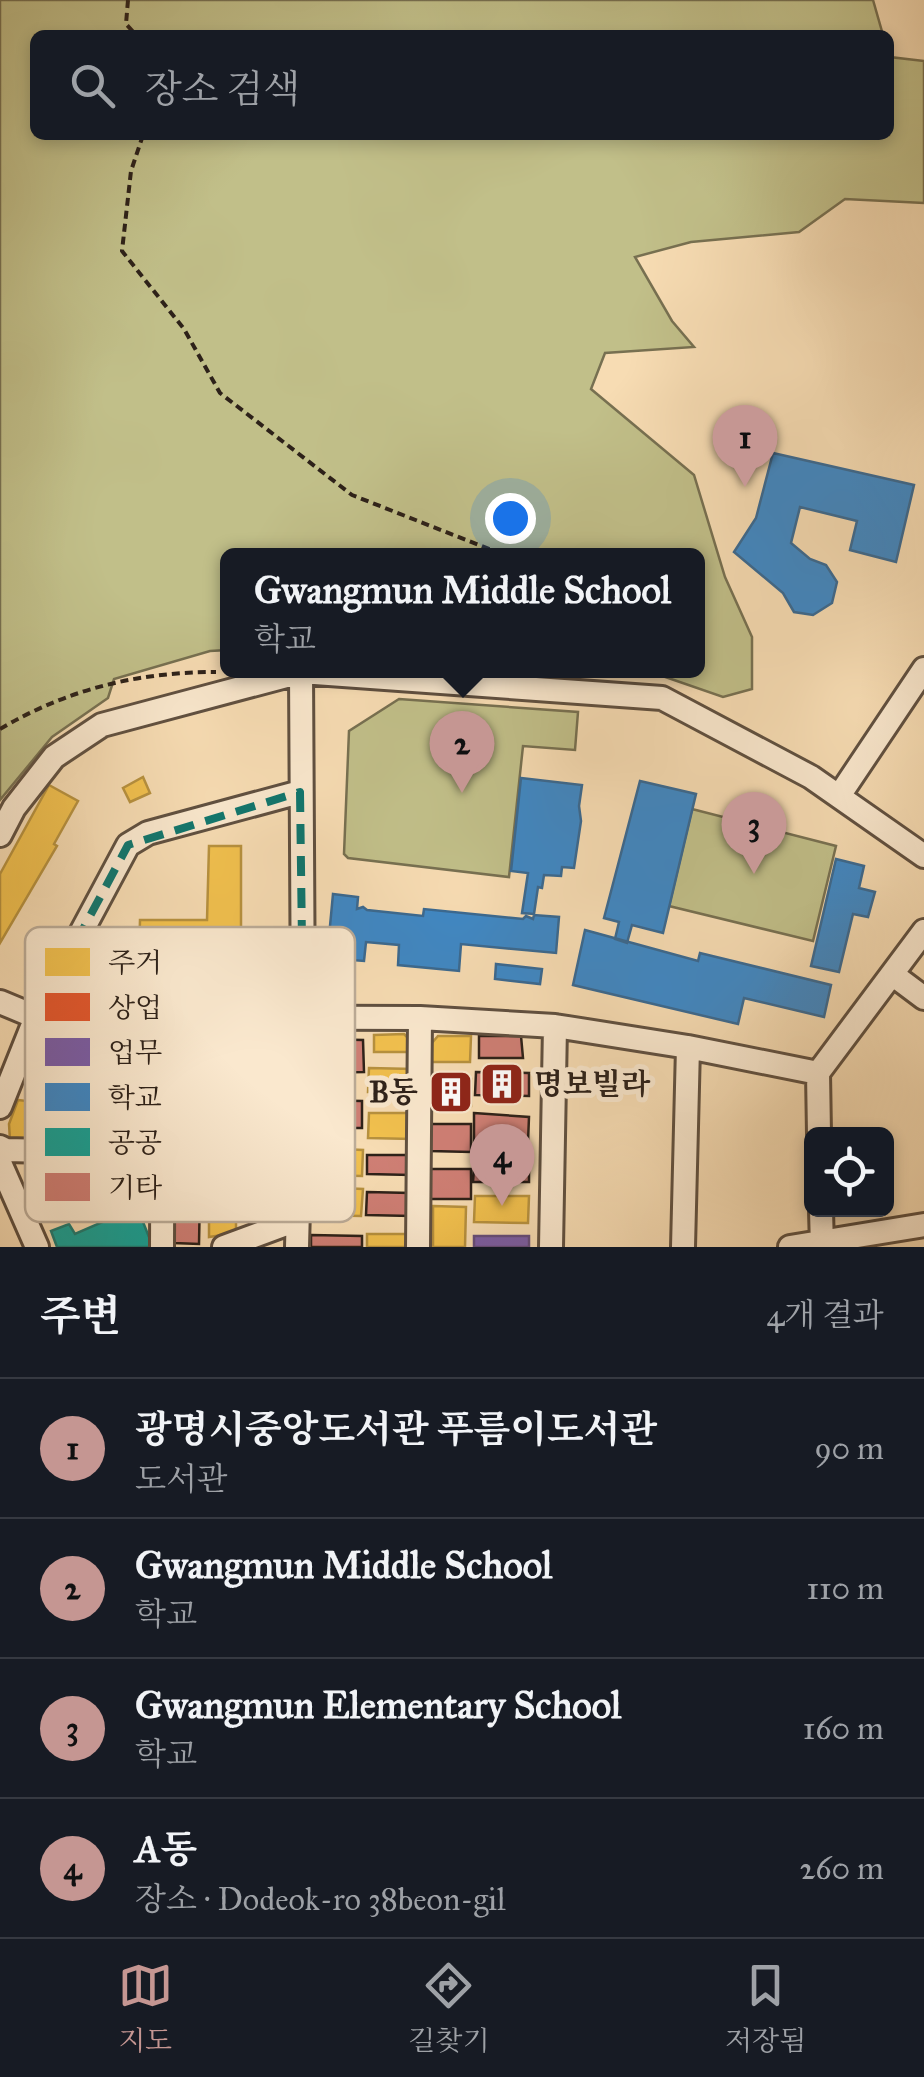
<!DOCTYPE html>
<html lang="ko">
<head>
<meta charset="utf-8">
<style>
	body { margin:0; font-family:"IM FELL Great Primer","Noto Serif KR",serif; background:#20242c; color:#f1f3f6 }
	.controls { position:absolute; right:30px; bottom:30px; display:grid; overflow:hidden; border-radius:15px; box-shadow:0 5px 15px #0003 }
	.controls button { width:90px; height:90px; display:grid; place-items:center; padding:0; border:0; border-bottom:2px solid #363941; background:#171b24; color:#f1f3f6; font:50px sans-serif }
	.you { position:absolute; left:510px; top:518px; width:35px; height:35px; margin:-25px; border:8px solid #fff; border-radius:50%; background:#1a73e8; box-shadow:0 0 0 15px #1a73e833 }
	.badge { display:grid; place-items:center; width:65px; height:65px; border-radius:50%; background:#c59692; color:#111; font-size:32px; font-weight:700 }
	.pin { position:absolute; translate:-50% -82px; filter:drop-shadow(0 2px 5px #0008) }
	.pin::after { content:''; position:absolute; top:52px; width:35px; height:30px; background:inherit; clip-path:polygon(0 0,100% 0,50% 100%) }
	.popup { position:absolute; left:220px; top:548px; width:485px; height:130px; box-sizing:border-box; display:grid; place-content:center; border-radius:15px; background:#171b24; filter:drop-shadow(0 2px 8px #0005); font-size:32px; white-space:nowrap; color:#9ea1a6 }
	.popup b { font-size:38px; color:#f1f3f6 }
	.popup::after { content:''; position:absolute; left:50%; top:100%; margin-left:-20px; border:20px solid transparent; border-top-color:#171b24 }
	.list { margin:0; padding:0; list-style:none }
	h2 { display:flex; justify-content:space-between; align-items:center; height:130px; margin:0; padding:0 40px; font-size:42px }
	h2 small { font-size:32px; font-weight:400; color:#9ea1a6 }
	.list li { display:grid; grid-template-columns:65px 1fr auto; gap:30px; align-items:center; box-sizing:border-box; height:140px; padding:0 40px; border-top:2px solid #363941 }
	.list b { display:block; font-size:38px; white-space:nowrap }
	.list p { margin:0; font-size:32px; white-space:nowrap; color:#9ea1a6 }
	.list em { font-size:32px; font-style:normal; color:#9ea1a6 }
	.icon { flex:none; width:55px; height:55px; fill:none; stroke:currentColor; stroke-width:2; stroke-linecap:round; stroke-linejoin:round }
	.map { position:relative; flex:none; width:924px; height:1247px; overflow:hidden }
	.search { position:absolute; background:#171b24; box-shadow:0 5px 15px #0003; left:30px; right:30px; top:30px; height:110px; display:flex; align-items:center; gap:25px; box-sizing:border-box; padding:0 35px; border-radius:15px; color:#9ea1a6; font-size:38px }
	.sheet { height:690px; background:#171b24 }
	nav { display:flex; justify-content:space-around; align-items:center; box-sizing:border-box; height:140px; border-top:2px solid #363941; background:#171b24; font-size:28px; color:#9ea1a6 }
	nav a { display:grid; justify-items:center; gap:5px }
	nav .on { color:#c59692 }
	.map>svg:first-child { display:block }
</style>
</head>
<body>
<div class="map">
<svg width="924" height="1247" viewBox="0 0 924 1247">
	<rect width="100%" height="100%" fill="#f7dcb3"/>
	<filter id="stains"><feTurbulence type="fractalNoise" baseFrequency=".002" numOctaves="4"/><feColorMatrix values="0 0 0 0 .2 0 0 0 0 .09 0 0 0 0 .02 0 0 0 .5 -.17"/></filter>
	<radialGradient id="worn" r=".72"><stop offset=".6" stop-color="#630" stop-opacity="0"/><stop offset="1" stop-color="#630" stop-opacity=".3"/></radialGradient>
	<path fill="#c1bf89" stroke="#777051" stroke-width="2.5" d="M 0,0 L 873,0 L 883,35 L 35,35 L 35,135 L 889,135 L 889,54 L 890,57 L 924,61 L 924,203 L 845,199 L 799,232 L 691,242 L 635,257 L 672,321 L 694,347 L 605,353 L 591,389 L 694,475 L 725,577 L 752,637 L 752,689 L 723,697 L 648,671 L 697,670 L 697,556 L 227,556 L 227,650 L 210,651 L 114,679 L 108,698 L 52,737 L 0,800 Z
		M 399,699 L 578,712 L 575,750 L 523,746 L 509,877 L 348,858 L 344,854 L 349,731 Z
		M 692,809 L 836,846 L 813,941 L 669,906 Z"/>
	<path fill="#f2c14e" stroke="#b7913e" stroke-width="2.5" d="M 143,777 L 150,793 L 130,802 L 123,788 Z
		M 49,785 L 78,801 L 54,844 L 57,846 L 0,943 L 0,874 Z
		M 209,846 L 241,846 L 241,993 L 208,993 L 207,961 L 173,963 L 173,957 L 139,958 L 140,920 L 207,920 Z
		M 71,1032 L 98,1032 L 98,1087 L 70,1086 Z
		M 404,1034 L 409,1039 L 408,1052 L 374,1052 L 374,1035 Z
		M 44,1035 L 61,1035 L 61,1087 L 37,1088 L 37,1053 Z
		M 235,1036 L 255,1036 L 255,1086 L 235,1086 Z
		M 438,1036 L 471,1036 L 470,1062 L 431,1062 L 431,1044 Z
		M 270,1037 L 287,1038 L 286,1087 L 269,1086 Z
		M 369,1068 L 413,1069 L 412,1092 L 368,1092 Z
		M 431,1078 L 471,1079 L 471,1106 L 431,1105 Z
		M 71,1090 L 96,1091 L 95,1138 L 70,1141 Z
		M 36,1092 L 60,1092 L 60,1142 L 36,1142 Z
		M 18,1100 L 27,1101 L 26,1141 L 10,1140 L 9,1124 Z
		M 369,1113 L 412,1113 L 412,1139 L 368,1138 Z
		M 316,1148 L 363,1150 L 362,1176 L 315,1175 Z
		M 268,1179 L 289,1180 L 288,1207 L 281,1214 L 249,1214 L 249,1187 L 267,1187 Z
		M 316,1187 L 363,1189 L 361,1216 L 315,1215 Z
		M 209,1194 L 236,1194 L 236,1233 L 209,1237 Z
		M 475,1196 L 529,1196 L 528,1223 L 474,1222 Z
		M 433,1206 L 466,1207 L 465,1247 L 433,1247 Z
		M 367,1234 L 410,1234 L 410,1247 L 367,1247 Z"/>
	<path fill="#e4572e" stroke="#ad4728" stroke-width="2.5" d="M 285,964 L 285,997 L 277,1005 L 268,1005 L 268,965 Z"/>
	<path fill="#7b5ea7" stroke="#644c7c" stroke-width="2.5" d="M 474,1236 L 529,1236 L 529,1247 L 474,1247 Z"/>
	<path fill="#3f88c5" stroke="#3a6991" stroke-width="2.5" d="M 773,453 L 914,485 L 896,562 L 850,550 L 857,521 L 800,507 L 791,543 L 810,559 L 826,565 L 837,582 L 832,603 L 813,615 L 794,612 L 783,593 L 734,552 L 756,518 Z
		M 521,778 L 582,785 L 579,806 L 581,821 L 574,868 L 562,867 L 561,876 L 544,875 L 542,888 L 538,887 L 534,914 L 522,913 L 528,873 L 511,871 Z
		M 640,781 L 696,794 L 663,933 L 632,925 L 627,943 L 615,939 L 619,922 L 604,918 Z
		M 836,859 L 864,866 L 859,888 L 875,892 L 868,917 L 853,914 L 839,972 L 811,966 Z
		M 333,894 L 358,897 L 357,909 L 363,907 L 367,910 L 423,916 L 424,909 L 523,919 L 526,916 L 533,919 L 534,915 L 559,917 L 556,953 L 461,944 L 459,971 L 398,965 L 399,945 L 366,942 L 364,961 L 327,958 Z
		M 585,930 L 698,961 L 700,953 L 831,985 L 824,1017 L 744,998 L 738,1024 L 573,985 Z
		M 496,964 L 542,969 L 540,984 L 495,979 Z"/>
	<path fill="#17a398" stroke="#1e7c72" stroke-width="2.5" d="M 137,1207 L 153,1247 L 57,1247 L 51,1231 L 69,1224 L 75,1234 Z"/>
	<path fill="#cf7f75" stroke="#2d2119" stroke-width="2.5" d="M 118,1028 L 155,1029 L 156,1088 L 117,1087 L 117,1079 L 113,1079 L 114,1064 L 117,1064 L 118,1050 L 114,1050 Z
		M 225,1033 L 226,1054 L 177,1056 L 177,1034 Z
		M 479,1036 L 521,1036 L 523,1058 L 479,1058 Z
		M 317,1039 L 363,1040 L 364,1072 L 313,1073 L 313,1044 Z
		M 227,1071 L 227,1086 L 223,1086 L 223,1091 L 175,1092 L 175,1073 Z
		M 476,1072 L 529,1073 L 529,1096 L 475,1095 Z
		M 312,1100 L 362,1101 L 362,1128 L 311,1128 Z
		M 231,1101 L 277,1104 L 276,1126 L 230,1123 Z
		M 104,1104 L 157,1104 L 157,1125 L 104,1126 Z
		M 227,1106 L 227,1131 L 175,1132 L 175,1107 Z
		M 474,1113 L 529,1117 L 528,1142 L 474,1142 Z
		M 430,1124 L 471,1124 L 471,1152 L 430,1151 Z
		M 101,1134 L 153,1135 L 153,1153 L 101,1153 Z
		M 232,1145 L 288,1146 L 287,1167 L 231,1165 Z
		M 174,1149 L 224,1149 L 225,1177 L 174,1176 Z
		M 367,1155 L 411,1155 L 411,1175 L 367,1174 Z
		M 475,1155 L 529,1157 L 529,1182 L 473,1182 Z
		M 64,1158 L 93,1158 L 91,1204 L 62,1204 Z
		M 26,1159 L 48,1159 L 48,1185 L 28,1183 Z
		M 152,1168 L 152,1193 L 103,1194 L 102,1170 Z
		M 430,1169 L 471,1169 L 471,1199 L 430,1199 Z
		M 200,1192 L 199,1244 L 174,1243 L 175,1193 Z
		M 367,1192 L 411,1193 L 411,1216 L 366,1215 Z
		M 311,1235 L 362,1236 L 362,1247 L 311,1247 Z"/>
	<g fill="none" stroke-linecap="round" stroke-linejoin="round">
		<defs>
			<path id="minor" d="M 839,796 L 924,669
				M 0,835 L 14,808 L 54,757 L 102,725 L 301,672 L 662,698 L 811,777 L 924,856
				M 892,974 L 924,998
				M 0,1002 L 36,1017 L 420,1018 L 555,1026 L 688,1047 L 818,1073
				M 0,1107 L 36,1017 L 128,845 L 148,833 L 300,792
				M 819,1134 L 818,1073 L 924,931
				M 0,1147 L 6,1150 L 92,1152
				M 0,1163 L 37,1247
				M 821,1210 L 822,1247
				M 162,1247 L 163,1016
				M 224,1247 L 297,1220
				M 297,1247 L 303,1017 L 301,672
				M 418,1247 L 420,1018
				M 551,1247 L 555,1026
				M 683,1247 L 688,1047
				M 790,1247 L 924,1225"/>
		</defs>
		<use href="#minor" stroke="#605040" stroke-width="28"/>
		<path stroke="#2d2119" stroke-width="4" stroke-dasharray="8 5" stroke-linecap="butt" d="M 128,0 L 126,24 L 136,35
			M 143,135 L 131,171 L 122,251 L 184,329 L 220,393 L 352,495 L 507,556
			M 0,729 C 68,689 138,672 216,672"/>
		<use href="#minor" stroke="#fae8ce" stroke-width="22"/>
	</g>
	<path fill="none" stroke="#0f766e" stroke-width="8" stroke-dasharray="20 12" stroke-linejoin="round" d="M 300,792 L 303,1017 L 36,1017 L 128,845 Z"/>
	<defs>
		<symbol id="building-square" viewBox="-11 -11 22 22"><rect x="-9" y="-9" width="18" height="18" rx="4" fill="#8f2418" stroke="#fae8ce"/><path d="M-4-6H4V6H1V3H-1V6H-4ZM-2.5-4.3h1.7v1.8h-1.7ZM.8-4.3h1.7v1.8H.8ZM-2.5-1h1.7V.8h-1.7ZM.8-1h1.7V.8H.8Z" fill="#fff"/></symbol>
	</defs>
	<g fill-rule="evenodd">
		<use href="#building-square" x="477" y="1059" width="50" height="50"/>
		<use href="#building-square" x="426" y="1067" width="50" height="50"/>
	</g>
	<g text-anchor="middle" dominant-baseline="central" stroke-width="10" stroke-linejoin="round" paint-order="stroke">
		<g font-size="30" font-weight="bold" fill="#2d2119" stroke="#fae8ce" text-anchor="start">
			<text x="534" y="1084">명보빌라</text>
			<text x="418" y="1092" text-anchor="end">B동</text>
		</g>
	</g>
	<rect x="25" y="927" width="330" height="295" rx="15" fill="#fae8ce" stroke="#bcac98" stroke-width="2.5"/>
	<rect x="45" y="948" width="45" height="28" fill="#f2c14e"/>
	<rect x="45" y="993" width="45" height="28" fill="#e4572e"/>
	<rect x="45" y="1038" width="45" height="28" fill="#7b5ea7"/>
	<rect x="45" y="1083" width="45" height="28" fill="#3f88c5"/>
	<rect x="45" y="1128" width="45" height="28" fill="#17a398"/>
	<rect x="45" y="1173" width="45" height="28" fill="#cf7f75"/>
	<g font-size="28" fill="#2d2119">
		<text x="108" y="972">주거</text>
		<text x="108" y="1017">상업</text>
		<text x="108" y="1062">업무</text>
		<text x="108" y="1107">학교</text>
		<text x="108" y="1152">공공</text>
		<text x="108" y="1197">기타</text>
	</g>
	<rect width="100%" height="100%" filter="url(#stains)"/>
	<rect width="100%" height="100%" fill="url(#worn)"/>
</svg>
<div class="controls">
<button><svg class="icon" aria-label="locate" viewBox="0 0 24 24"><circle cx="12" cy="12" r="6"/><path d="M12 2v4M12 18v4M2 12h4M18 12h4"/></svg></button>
</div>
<div class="you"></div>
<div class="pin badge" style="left:745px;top:487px">1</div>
<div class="pin badge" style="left:462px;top:793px">2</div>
<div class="popup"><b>Gwangmun Middle School</b>학교</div>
<div class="pin badge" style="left:754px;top:874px">3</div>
<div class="pin badge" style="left:502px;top:1206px">4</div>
<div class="search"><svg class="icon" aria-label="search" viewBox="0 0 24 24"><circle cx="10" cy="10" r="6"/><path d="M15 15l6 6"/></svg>장소 검색</div>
</div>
<section class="sheet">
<h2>주변<small>4개 결과</small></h2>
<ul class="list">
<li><span class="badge">1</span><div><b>광명시중앙도서관 푸름이도서관</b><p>도서관</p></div><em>90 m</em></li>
<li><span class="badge">2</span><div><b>Gwangmun Middle School</b><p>학교</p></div><em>110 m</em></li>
<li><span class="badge">3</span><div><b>Gwangmun Elementary School</b><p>학교</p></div><em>160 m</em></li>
<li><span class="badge">4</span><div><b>A동</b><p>장소 · Dodeok-ro 38beon-gil</p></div><em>260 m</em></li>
</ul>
</section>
<nav>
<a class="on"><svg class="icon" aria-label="map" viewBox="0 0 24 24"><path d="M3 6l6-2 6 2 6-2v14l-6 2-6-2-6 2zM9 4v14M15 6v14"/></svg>지도</a>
<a><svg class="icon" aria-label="directions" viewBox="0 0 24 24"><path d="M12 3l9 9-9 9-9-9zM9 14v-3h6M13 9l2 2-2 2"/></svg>길찾기</a>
<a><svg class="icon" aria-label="saved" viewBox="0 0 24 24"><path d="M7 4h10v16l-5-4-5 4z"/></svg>저장됨</a>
</nav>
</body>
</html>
